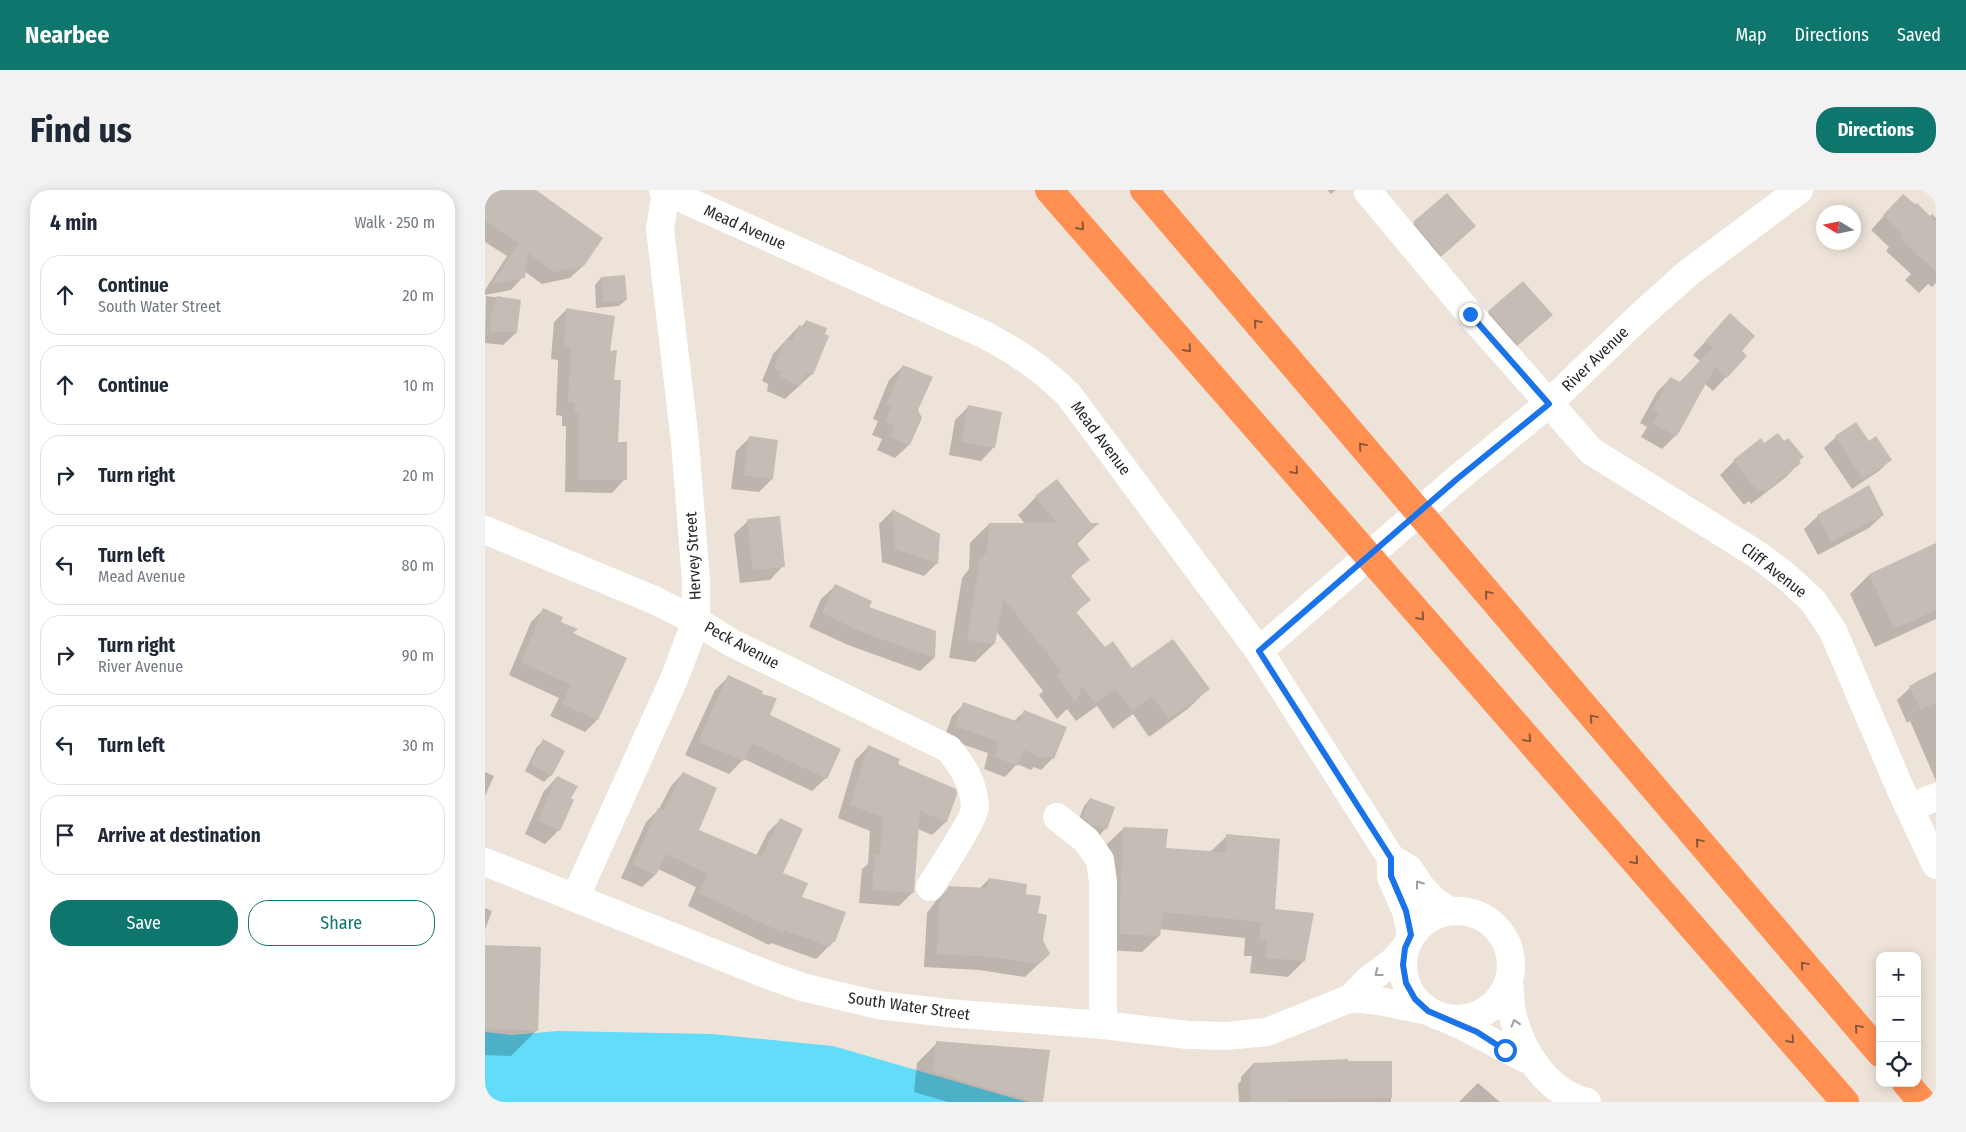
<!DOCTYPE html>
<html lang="en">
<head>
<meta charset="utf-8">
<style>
	body { margin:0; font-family:"Fira Sans Condensed",sans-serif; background:#f2f2f3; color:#1f2937 }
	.controls { position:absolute; right:15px; bottom:15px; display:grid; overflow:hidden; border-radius:10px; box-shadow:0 2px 12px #0003 }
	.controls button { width:45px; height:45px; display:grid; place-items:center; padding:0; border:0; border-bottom:1px solid #e0e1e3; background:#fff; color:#1f2937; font:25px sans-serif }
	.compass { position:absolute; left:1331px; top:15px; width:45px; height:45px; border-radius:50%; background:#fff; box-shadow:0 2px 12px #0003; rotate:280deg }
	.stop { position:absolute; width:15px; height:15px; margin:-11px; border:4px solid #1a73e8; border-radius:50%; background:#fff }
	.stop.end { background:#1a73e8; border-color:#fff; box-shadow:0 1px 5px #0008 }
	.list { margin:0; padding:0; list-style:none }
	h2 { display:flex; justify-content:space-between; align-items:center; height:65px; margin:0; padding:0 20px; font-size:21px }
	h2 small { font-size:16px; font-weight:400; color:#747a83 }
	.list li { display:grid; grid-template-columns:32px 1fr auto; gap:15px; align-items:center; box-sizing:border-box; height:80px; margin:0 10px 10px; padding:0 10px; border:1px solid #e0e1e3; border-radius:20px }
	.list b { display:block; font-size:19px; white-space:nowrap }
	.list p { margin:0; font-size:16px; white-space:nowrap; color:#747a83 }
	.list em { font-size:16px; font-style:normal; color:#747a83 }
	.actions { display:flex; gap:10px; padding:15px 20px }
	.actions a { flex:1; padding:11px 0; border:1px solid #0f766e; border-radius:20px; text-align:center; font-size:18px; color:#0f766e }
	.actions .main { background:#0f766e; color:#fff }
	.icon { flex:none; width:28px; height:28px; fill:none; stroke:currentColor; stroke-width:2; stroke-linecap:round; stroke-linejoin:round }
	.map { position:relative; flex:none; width:1451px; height:912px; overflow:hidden; border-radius:20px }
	header { display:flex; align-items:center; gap:30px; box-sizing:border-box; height:70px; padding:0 25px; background:#0f766e; color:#fff }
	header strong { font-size:24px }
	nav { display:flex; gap:28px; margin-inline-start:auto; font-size:18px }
	.intro { display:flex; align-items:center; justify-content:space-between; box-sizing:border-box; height:120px; padding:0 30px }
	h1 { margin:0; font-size:35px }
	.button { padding:12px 22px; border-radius:20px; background:#0f766e; color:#fff; font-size:18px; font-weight:700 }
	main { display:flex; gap:30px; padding:0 30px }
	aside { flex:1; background:#fff; border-radius:20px; box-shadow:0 2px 12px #0003 }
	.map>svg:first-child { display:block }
</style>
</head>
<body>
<header>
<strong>Nearbee</strong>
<nav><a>Map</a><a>Directions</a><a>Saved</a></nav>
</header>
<div class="intro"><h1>Find us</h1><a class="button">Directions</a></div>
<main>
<aside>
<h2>4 min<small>Walk · 250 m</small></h2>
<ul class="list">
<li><svg class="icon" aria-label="ahead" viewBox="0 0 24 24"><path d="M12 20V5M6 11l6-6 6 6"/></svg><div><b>Continue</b><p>South Water Street</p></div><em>20 m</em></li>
<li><svg class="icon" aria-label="ahead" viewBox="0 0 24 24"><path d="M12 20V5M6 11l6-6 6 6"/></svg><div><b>Continue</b></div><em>10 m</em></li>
<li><svg class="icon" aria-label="right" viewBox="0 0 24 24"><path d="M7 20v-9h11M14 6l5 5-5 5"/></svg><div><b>Turn right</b></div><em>20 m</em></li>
<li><svg class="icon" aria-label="left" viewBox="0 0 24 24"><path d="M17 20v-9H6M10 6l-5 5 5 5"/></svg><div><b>Turn left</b><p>Mead Avenue</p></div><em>80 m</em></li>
<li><svg class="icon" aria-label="right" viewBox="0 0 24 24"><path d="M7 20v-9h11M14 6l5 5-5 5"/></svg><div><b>Turn right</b><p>River Avenue</p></div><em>90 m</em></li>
<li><svg class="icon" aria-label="left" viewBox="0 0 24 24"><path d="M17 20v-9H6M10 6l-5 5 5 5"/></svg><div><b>Turn left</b></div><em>30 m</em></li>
<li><svg class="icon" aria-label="arrive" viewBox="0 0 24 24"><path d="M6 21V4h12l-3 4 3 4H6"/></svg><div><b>Arrive at destination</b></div></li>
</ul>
<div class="actions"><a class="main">Save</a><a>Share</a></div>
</aside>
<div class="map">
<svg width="1451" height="912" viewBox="0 0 1451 912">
	<rect width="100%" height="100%" fill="#ede3d9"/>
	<path fill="#62dcf9" d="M 73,841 L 226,844 L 348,856 L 542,912 L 0,912 L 0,842 L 27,845 Z"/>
	<path fill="#0003" d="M 0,0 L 47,0 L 98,76 L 85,88 L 57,94 L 39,81 L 38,87 L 26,100 L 0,105 L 0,100 L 22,66 L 0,52 Z
		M 842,0 L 851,0 L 846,4 Z
		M 1405,19 L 1444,27 L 1447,24 L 1451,28 L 1451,93 L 1447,97 L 1443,94 L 1434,103 L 1420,90 L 1426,84 L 1401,61 L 1404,57 L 1386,40 Z
		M 929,33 L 990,36 L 943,78 L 916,46 Z
		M 116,88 L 141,110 L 134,116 L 111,118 L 110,95 Z
		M 1,106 L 35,111 L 31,143 L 18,155 L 0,153 Z
		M 82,119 L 124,162 L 128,191 L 132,253 L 140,289 L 127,303 L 80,302 L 81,236 L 77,236 L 77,226 L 71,225 L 73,170 L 66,169 L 69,132 Z
		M 1004,122 L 1052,138 L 1019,168 L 991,136 Z
		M 321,131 L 327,184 L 300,209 L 282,201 L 283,194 L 277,191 L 288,164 L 314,136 L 316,137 Z
		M 1232,139 L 1261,166 L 1228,201 L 1219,193 L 1191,245 L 1177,259 L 1156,247 L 1162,237 L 1155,233 L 1172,202 L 1186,188 L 1194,193 L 1215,171 L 1208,165 Z
		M 418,176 L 435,228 L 424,255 L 410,268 L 392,260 L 397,249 L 387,245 L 393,231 L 388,229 L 404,190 Z
		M 484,216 L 509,257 L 496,271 L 464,265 L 470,230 Z
		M 1371,234 L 1384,252 L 1405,270 L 1394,281 L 1367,299 L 1339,258 L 1351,247 Z
		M 264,248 L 287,289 L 274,302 L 246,299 L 251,261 Z
		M 1275,250 L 1279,255 L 1314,273 L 1301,287 L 1266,314 L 1264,311 L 1259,315 L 1235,285 L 1249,271 Z
		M 551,307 L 606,334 L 612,334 L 591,355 L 603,369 L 585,387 L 604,410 L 590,424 L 620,459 L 647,480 L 723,499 L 704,518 L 664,547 L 648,524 L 628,539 L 612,516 L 591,531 L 582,519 L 572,529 L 554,505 L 558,501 L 511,441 L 509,454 L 490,472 L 464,468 L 477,388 L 484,379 L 485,353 L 504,334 L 540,334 L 533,325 Z
		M 407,321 L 452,373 L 439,386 L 397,372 L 394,334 Z
		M 1398,325 L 1384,338 L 1333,365 L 1319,339 L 1333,326 Z
		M 263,331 L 298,376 L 285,390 L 255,393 L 249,344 Z
		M 1451,354 L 1451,429 L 1390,457 L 1365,404 L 1384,385 Z
		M 350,396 L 383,417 L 450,442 L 449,468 L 435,481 L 363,455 L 324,437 L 336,409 Z
		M 58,420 L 86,444 L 112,530 L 100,542 L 65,526 L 74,508 L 24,485 L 46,432 Z
		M 1451,482 L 1451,591 L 1425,531 L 1422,533 L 1412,510 L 1431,492 Z
		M 243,487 L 276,505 L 283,525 L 341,588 L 327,601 L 259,569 L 244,584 L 200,565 L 230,500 Z
		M 479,514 L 529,531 L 539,522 L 568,568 L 556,580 L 549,577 L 546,580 L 532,574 L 520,587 L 499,579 L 503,563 L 459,548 L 467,526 Z
		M 59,551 L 66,585 L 59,592 L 40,581 L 52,557 Z
		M 383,557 L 411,574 L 469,600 L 471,606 L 461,632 L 447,645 L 433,639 L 428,702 L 414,716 L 374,713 L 377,679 L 383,674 L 385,641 L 353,628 L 370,570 Z
		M 0,582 L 9,586 L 0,606 Z
		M 198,583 L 212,640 L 271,666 L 283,642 L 295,630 L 296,683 L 349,751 L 331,769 L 286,753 L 284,755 L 203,716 L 211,697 L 173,679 L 170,685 L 157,697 L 136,688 L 161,632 L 174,619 L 186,596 Z
		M 72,587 L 85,609 L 74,640 L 60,654 L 40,644 L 59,601 Z
		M 605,609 L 620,639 L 614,646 L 592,634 L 599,616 Z
		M 639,638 L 680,660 L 725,662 L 742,646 L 819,771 L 803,787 L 765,783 L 767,766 L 759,766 L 760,748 L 674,739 L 674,746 L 657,762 L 618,760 L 622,654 Z
		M 504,689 L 539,705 L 551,724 L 556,751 L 564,764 L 540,787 L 494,780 L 439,777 L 442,723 L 451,711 L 465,697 L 494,699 Z
		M 0,718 L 7,721 L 0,740 Z
		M 0,783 L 52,840 L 26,866 L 0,865 Z
		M 452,853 L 556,912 L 463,912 L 429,902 L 432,873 Z
		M 861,872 L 906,873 L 906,912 L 754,912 L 753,894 L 756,891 L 756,887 L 768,874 Z
		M 993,893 L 1015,912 L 974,912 Z"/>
	<path fill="#c4bdb6" d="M 0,0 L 51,0 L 118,48 L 99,76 L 70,82 L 43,63 L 40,88 L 7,94 L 34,53 L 0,31 Z
		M 962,3 L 991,36 L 957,66 L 928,32 Z
		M 1418,4 L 1430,14 L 1432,13 L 1451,32 L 1451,82 L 1414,47 L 1417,43 L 1398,25 Z
		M 140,85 L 142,110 L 118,112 L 116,87 Z
		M 1038,91 L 1068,125 L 1033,155 L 1003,121 Z
		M 12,106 L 36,110 L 32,143 L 5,141 L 6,127 Z
		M 81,118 L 130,126 L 125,161 L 132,160 L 129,190 L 136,190 L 133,252 L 142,252 L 142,290 L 93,290 L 94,223 L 89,223 L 90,213 L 83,213 L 86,157 L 79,157 Z
		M 1245,123 L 1270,146 L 1257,161 L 1262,166 L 1242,188 L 1230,177 L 1192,246 L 1168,234 L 1174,223 L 1168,219 L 1185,187 L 1195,192 L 1228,157 L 1220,151 Z
		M 321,130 L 342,138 L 340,144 L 344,146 L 328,185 L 321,182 L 315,196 L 295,187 L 296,181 L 289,178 L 301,149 L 307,151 L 314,135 L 319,137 Z
		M 418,175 L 448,187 L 433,220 L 437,228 L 425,255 L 405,247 L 410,235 L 400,231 L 406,217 L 401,215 Z
		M 483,215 L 517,222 L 510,258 L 476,252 Z
		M 1371,232 L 1384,251 L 1391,246 L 1407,270 L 1378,289 L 1350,246 Z
		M 1293,243 L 1299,251 L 1303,248 L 1319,267 L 1314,271 L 1316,273 L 1280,302 L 1278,299 L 1273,302 L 1248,270 L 1276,248 L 1279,253 Z
		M 264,246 L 293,250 L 288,289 L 259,286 Z
		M 572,289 L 606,333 L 615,333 L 591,352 L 605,370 L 585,385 L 606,410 L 591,422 L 620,457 L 628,451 L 647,478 L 688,449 L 725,499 L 684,529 L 667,506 L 647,521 L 631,499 L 610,513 L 597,496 L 591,512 L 572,485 L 577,482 L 518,408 L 510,454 L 482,450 L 495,368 L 498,368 L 499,363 L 502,364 L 504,333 L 572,333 L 550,306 Z
		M 1384,295 L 1399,325 L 1346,352 L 1332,325 Z
		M 407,319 L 455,344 L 453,374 L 410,359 Z
		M 295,326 L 300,377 L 268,380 L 262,329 Z
		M 1451,353 L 1451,420 L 1409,439 L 1384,384 Z
		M 350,394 L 387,411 L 384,417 L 451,441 L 450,468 L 377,442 L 337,423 Z
		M 58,418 L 78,427 L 76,432 L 93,439 L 88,443 L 142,468 L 113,530 L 77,514 L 86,495 L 36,472 Z
		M 1451,483 L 1451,513 L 1436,520 L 1424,496 Z
		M 243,485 L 278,501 L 277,504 L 292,508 L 285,525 L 356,559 L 342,589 L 267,553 L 259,571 L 213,552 Z
		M 478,512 L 534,532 L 539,520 L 582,537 L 569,569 L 561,566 L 559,569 L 539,560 L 533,576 L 510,567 L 514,552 L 470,536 Z
		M 58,549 L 80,561 L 67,586 L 46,574 Z
		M 383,555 L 415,569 L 413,574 L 471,599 L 472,604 L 462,632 L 435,621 L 429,703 L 387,700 L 390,664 L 395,665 L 398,627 L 365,615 Z
		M 198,582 L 232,598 L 214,640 L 277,667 L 295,628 L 318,639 L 298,683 L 323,693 L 317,707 L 361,722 L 350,752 L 348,751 L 345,757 L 299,740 L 298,743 L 214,703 L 223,684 L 181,664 L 171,685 L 148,675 L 173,618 L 179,620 Z
		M 72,586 L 93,596 L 86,608 L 89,610 L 75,641 L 53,631 Z
		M 605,608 L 630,617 L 622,640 L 606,634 L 598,627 Z
		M 638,637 L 683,639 L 681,658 L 741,662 L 741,644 L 795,649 L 790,719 L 829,723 L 820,771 L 781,768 L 782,750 L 774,750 L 776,732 L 678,722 L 675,746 L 634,744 Z
		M 504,688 L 542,694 L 541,704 L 556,706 L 553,723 L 562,725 L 558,750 L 565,764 L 554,774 L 508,767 L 452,764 L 455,709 L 464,696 L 502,698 Z
		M 0,755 L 56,757 L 53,841 L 0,838 Z
		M 451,851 L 565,860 L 558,912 L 549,912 L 448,882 Z
		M 863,869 L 863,871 L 907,871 L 907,908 L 803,909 L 803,912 L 766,912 L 765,880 L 768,880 L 768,873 Z"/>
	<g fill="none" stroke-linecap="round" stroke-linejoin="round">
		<path stroke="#fff" stroke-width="28" d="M 178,0 L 498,144 C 532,162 555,177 583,204 L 774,461 L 906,668 L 924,679 L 936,697 L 947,709 L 963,720
			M 883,2 L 985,124 L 1106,261 L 1273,365 L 1302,387 L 1328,411 L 1348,441 L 1415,598 L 1451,675
			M 0,340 L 169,410 L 211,431 L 247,453 L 464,559 C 478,577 489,593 490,617 C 490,628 453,684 445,697
			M 774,461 L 972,289 L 1063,214 L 1154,127 L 1203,83 L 1314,0
			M 1424,618 L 1451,607
			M 572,627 L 601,650 L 615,670 L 618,692 L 618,835
			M 906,668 L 906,687 L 921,721 L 926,745
			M 0,672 L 283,785 L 317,797 L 393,815 L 462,823 L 618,835 L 703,845 L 741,846 L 782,842 L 866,808 L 882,791 L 910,770 L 920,758
			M 90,708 L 190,487 L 211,431 L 211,391 L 200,252 L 175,39 L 181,1
			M918 775a54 54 0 1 1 108 0a54 54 0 1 1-108 0Z
			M 1024,791 C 1025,801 1025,812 1027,822 C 1035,860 1062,903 1102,912
			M 866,808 L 894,811 L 943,821
			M 962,829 C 992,842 1018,859 1048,872"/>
		<path stroke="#ff9052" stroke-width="28" d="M 564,0 L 1360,912
			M 659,0 L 1395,863
			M 1421,893 L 1437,912"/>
	</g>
	<defs><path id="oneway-chevron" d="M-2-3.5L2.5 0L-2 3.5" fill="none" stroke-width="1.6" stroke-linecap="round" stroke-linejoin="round" transform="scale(1.25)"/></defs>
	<g stroke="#89573b">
		<use href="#oneway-chevron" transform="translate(596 37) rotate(49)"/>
		<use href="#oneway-chevron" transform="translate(772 133) rotate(-130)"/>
		<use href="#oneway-chevron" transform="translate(703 159) rotate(49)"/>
		<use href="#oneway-chevron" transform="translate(877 256) rotate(-130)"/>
		<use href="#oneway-chevron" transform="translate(810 281) rotate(49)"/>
		<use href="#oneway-chevron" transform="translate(1003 404) rotate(-130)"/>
		<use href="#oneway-chevron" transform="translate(936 427) rotate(49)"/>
		<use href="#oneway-chevron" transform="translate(1108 528) rotate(-130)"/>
		<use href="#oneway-chevron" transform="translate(1043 549) rotate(49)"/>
		<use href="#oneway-chevron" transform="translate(1214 652) rotate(-130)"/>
		<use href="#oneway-chevron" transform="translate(1150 671) rotate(49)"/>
		<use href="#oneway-chevron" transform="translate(1319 775) rotate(-130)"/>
		<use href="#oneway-chevron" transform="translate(1373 838) rotate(-131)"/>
		<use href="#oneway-chevron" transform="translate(1306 850) rotate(49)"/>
	</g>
	<g stroke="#9f9f9f">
		<use href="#oneway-chevron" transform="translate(934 694) rotate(-126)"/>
		<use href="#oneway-chevron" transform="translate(893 783) rotate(143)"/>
		<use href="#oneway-chevron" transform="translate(1030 833) rotate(-107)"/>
	</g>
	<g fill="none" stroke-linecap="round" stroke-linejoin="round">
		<path stroke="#1a73e8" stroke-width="6" d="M 985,124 L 1064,214 L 972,289 L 774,461 L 906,668 L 906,686 L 921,721 L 926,745 L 920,758 L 918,775 L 921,793 L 930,809 L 943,821 L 992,842 L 1020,860"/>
	</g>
	<g text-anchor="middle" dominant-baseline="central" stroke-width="5" stroke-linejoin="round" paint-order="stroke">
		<g font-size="16" fill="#292929" stroke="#fff">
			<text transform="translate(260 37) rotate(24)">Mead Avenue</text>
			<text transform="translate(1110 169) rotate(-44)">River Avenue</text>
			<text transform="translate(616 248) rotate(53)">Mead Avenue</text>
			<text transform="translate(208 366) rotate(-93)">Hervey Street</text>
			<text transform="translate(1289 380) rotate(38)">Cliff Avenue</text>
			<text transform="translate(257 455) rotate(28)">Peck Avenue</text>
			<text transform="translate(424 816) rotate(8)">South Water Street</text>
		</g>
	</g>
</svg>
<div class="controls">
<button>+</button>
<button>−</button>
<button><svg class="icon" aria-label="locate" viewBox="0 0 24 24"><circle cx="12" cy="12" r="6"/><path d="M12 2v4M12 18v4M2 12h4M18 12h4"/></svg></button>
</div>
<svg class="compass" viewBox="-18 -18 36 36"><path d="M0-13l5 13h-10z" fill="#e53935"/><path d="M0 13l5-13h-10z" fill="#747a83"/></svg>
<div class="stop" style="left:1020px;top:860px"></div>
<div class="stop end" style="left:985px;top:124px"></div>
</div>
</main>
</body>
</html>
